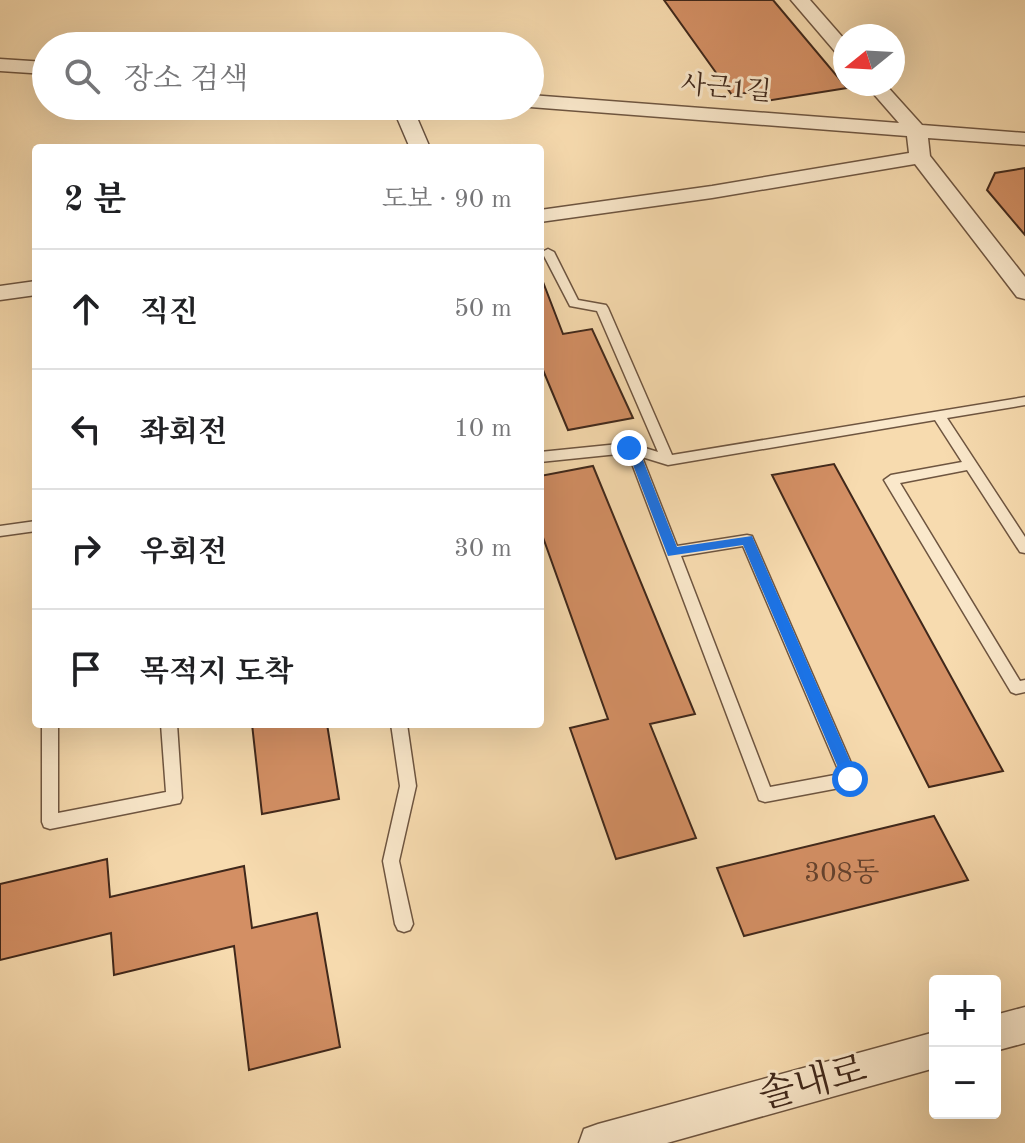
<!DOCTYPE html>
<html lang="ko">
<head>
<meta charset="utf-8">
<style>
	body { margin:0; font-family:"Old Standard TT","Noto Serif KR",serif; background:#f6f6f6; color:#202124 }
	.controls { position:absolute; right:24px; bottom:24px; display:grid; overflow:hidden; border-radius:8px; box-shadow:0 8px 32px #0002 }
	.controls button { width:72px; height:72px; display:grid; place-items:center; padding:0; border:0; border-bottom:2px solid #e0e0e0; background:#fff; color:#202124; font:40px sans-serif }
	.compass { position:absolute; left:833px; top:24px; width:72px; height:72px; border-radius:50%; background:#fff; box-shadow:0 8px 32px #0002; rotate:252deg }
	.stop { position:absolute; width:24px; height:24px; margin:-18px; border:6px solid #1a73e8; border-radius:50%; background:#fff }
	.stop.end { background:#1a73e8; border-color:#fff; box-shadow:0 2px 8px #0008 }
	.list { margin:0; padding:0; list-style:none }
	h2 { display:flex; justify-content:space-between; align-items:center; height:104px; margin:0; padding:0 32px; font-size:34px }
	h2 small { font-size:26px; font-weight:400; color:#757577 }
	.list li { display:grid; grid-template-columns:52px 1fr auto; gap:24px; align-items:center; box-sizing:border-box; height:120px; padding:0 32px; border-top:2px solid #e0e0e0 }
	.list b { display:block; font-size:30px; white-space:nowrap }
	.list em { font-size:26px; font-style:normal; color:#757577 }
	.icon { flex:none; width:44px; height:44px; fill:none; stroke:currentColor; stroke-width:2; stroke-linecap:round; stroke-linejoin:round }
	.map { position:relative; flex:none; width:1025px; height:1143px; overflow:hidden }
	.search { position:absolute; background:#fff; box-shadow:0 8px 32px #0002; left:32px; top:32px; width:512px; height:88px; display:flex; align-items:center; gap:20px; box-sizing:border-box; padding:0 28px; border-radius:44px; color:#757577; font-size:30px }
	.panel { position:absolute; background:#fff; box-shadow:0 8px 32px #0002; left:32px; top:144px; width:512px; height:584px; border-radius:8px }
	.map>svg:first-child { display:block }
</style>
</head>
<body>
<div class="map">
<svg width="1025" height="1143" viewBox="0 0 1025 1143">
	<rect width="100%" height="100%" fill="#f7dbaf"/>
	<filter id="stains"><feTurbulence type="fractalNoise" baseFrequency=".0025" numOctaves="4"/><feColorMatrix values="0 0 0 0 .2 0 0 0 0 .09 0 0 0 0 .02 0 0 0 .5 -.17"/></filter>
	<radialGradient id="worn" r=".72"><stop offset=".6" stop-color="#630" stop-opacity="0"/><stop offset="1" stop-color="#630" stop-opacity=".3"/></radialGradient>
	<path fill="#d38f64" stroke="#40281b" stroke-width="2" d="M 664,0 L 773,0 L 847,88 L 766,101 L 759,91 L 732,95 Z
		M 1025,168 L 1025,235 L 987,190 L 995,173 Z
		M 540,282 L 543,282 L 563,334 L 592,329 L 633,418 L 568,430 L 540,363 Z
		M 834,464 L 938,653 L 1003,771 L 929,787 L 772,475 Z
		M 593,466 L 695,714 L 650,724 L 696,838 L 616,859 L 570,728 L 608,719 L 540,529 L 540,476 Z
		M 252,724 L 327,724 L 339,799 L 262,814 Z
		M 934,816 L 968,880 L 744,936 L 717,868 Z
		M 107,859 L 110,897 L 244,866 L 252,928 L 317,913 L 340,1047 L 249,1070 L 234,946 L 114,975 L 111,933 L 0,960 L 0,884 Z"/>
	<g fill="none" stroke-linecap="round" stroke-linejoin="round">
		<defs>
			<path id="lane" d="M 548,249 L 554,252 L 578,300 L 606,305 L 608,308 L 672,455 L 1025,397 L 1025,405 L 947,418 L 1025,537 L 1025,553 L 1020,552 L 967,470 L 900,483 L 1020,681 L 1025,680 L 1025,692 L 1016,694 L 1011,692 L 884,480 L 891,475 L 962,462 L 935,420 L 668,465 L 642,457 L 677,546 L 747,535 L 752,536 L 858,779 L 856,784 L 850,786 L 765,802 L 759,800 L 628,453 L 540,462 L 540,452 L 629,443 L 658,452 L 597,311 L 570,306 L 542,252 ZM 743,546 L 840,774 L 770,787 L 681,556 Z
				M 36,521 L 36,531 L 0,536 L 0,526 Z
				M 42,724 L 58,724 L 58,813 L 166,792 L 161,724 L 177,724 L 182,798 L 180,803 L 50,829 L 44,827 L 42,822 Z
				M 391,724 L 407,724 L 416,786 L 399,861 L 413,924 L 410,930 L 404,932 L 398,930 L 395,924 L 383,861 L 400,786 Z"/>
			<path id="street" d="M 791,0 L 810,0 L 845,40 L 845,57 L 838,55 Z
				M 0,59 L 46,62 L 46,74 L 0,71 Z
				M 865,84 L 885,84 L 922,125 L 1025,133 L 1025,145 L 928,138 L 930,156 L 1025,277 L 1025,299 L 1017,297 L 915,164 L 712,198 L 540,222 L 540,210 L 712,186 L 909,153 L 907,136 L 530,107 L 527,106 L 530,106 L 530,95 L 899,123 Z
				M 392,106 L 412,106 L 430,148 L 410,148 Z
				M 36,281 L 36,295 L 0,300 L 0,286 Z
				M 1025,1007 L 1025,1043 L 995,1051 L 995,1015 Z
				M 935,1032 L 935,1068 L 667,1143 L 579,1143 L 584,1129 L 598,1124 Z"/>
		</defs>
		<use href="#lane" stroke="#6e5540" stroke-width="3"/>
		<use href="#street" stroke="#6e5540" stroke-width="3"/>
		<use href="#lane" fill="#fae8cb" fill-rule="evenodd"/>
		<use href="#street" fill="#fae8cb" fill-rule="evenodd"/>
	</g>
	<path fill="#1a73e8" d="M 629,444 L 639,450 L 677,547 L 752,536 L 858,779 L 856,784 L 845,784 L 743,545 L 668,556 L 628,452 L 623,448 Z"/>
	<g text-anchor="middle" dominant-baseline="central" stroke-width="6" stroke-linejoin="round" paint-order="stroke">
		<g font-size="26" fill="#40281b" stroke="#fae8cb">
			<text transform="translate(726 89) rotate(5)">사근1길</text>
		</g>
		<g font-size="28" fill="#65422d">
			<text x="842" y="874">308동</text>
		</g>
		<g font-size="38" fill="#40281b" stroke="#fae8cb">
			<text transform="translate(813 1084) rotate(-15)">솔내로</text>
		</g>
	</g>
	<rect width="100%" height="100%" filter="url(#stains)"/>
	<rect width="100%" height="100%" fill="url(#worn)"/>
</svg>
<div class="controls">
<button>+</button>
<button>−</button>
</div>
<svg class="compass" viewBox="-18 -18 36 36"><path d="M0-13l5 13h-10z" fill="#e53935"/><path d="M0 13l5-13h-10z" fill="#757577"/></svg>
<div class="stop" style="left:850px;top:779px"></div>
<div class="stop end" style="left:629px;top:448px"></div>
<div class="search"><svg class="icon" aria-label="search" viewBox="0 0 24 24"><circle cx="10" cy="10" r="6"/><path d="M15 15l6 6"/></svg>장소 검색</div>
<section class="panel">
<h2>2 분<small>도보 · 90 m</small></h2>
<ul class="list">
<li><svg class="icon" aria-label="ahead" viewBox="0 0 24 24"><path d="M12 20V5M6 11l6-6 6 6"/></svg><div><b>직진</b></div><em>50 m</em></li>
<li><svg class="icon" aria-label="left" viewBox="0 0 24 24"><path d="M17 20v-9H6M10 6l-5 5 5 5"/></svg><div><b>좌회전</b></div><em>10 m</em></li>
<li><svg class="icon" aria-label="right" viewBox="0 0 24 24"><path d="M7 20v-9h11M14 6l5 5-5 5"/></svg><div><b>우회전</b></div><em>30 m</em></li>
<li><svg class="icon" aria-label="arrive" viewBox="0 0 24 24"><path d="M6 21V4h12l-3 4 3 4H6"/></svg><div><b>목적지 도착</b></div></li>
</ul>
</section>
</div>
</body>
</html>
